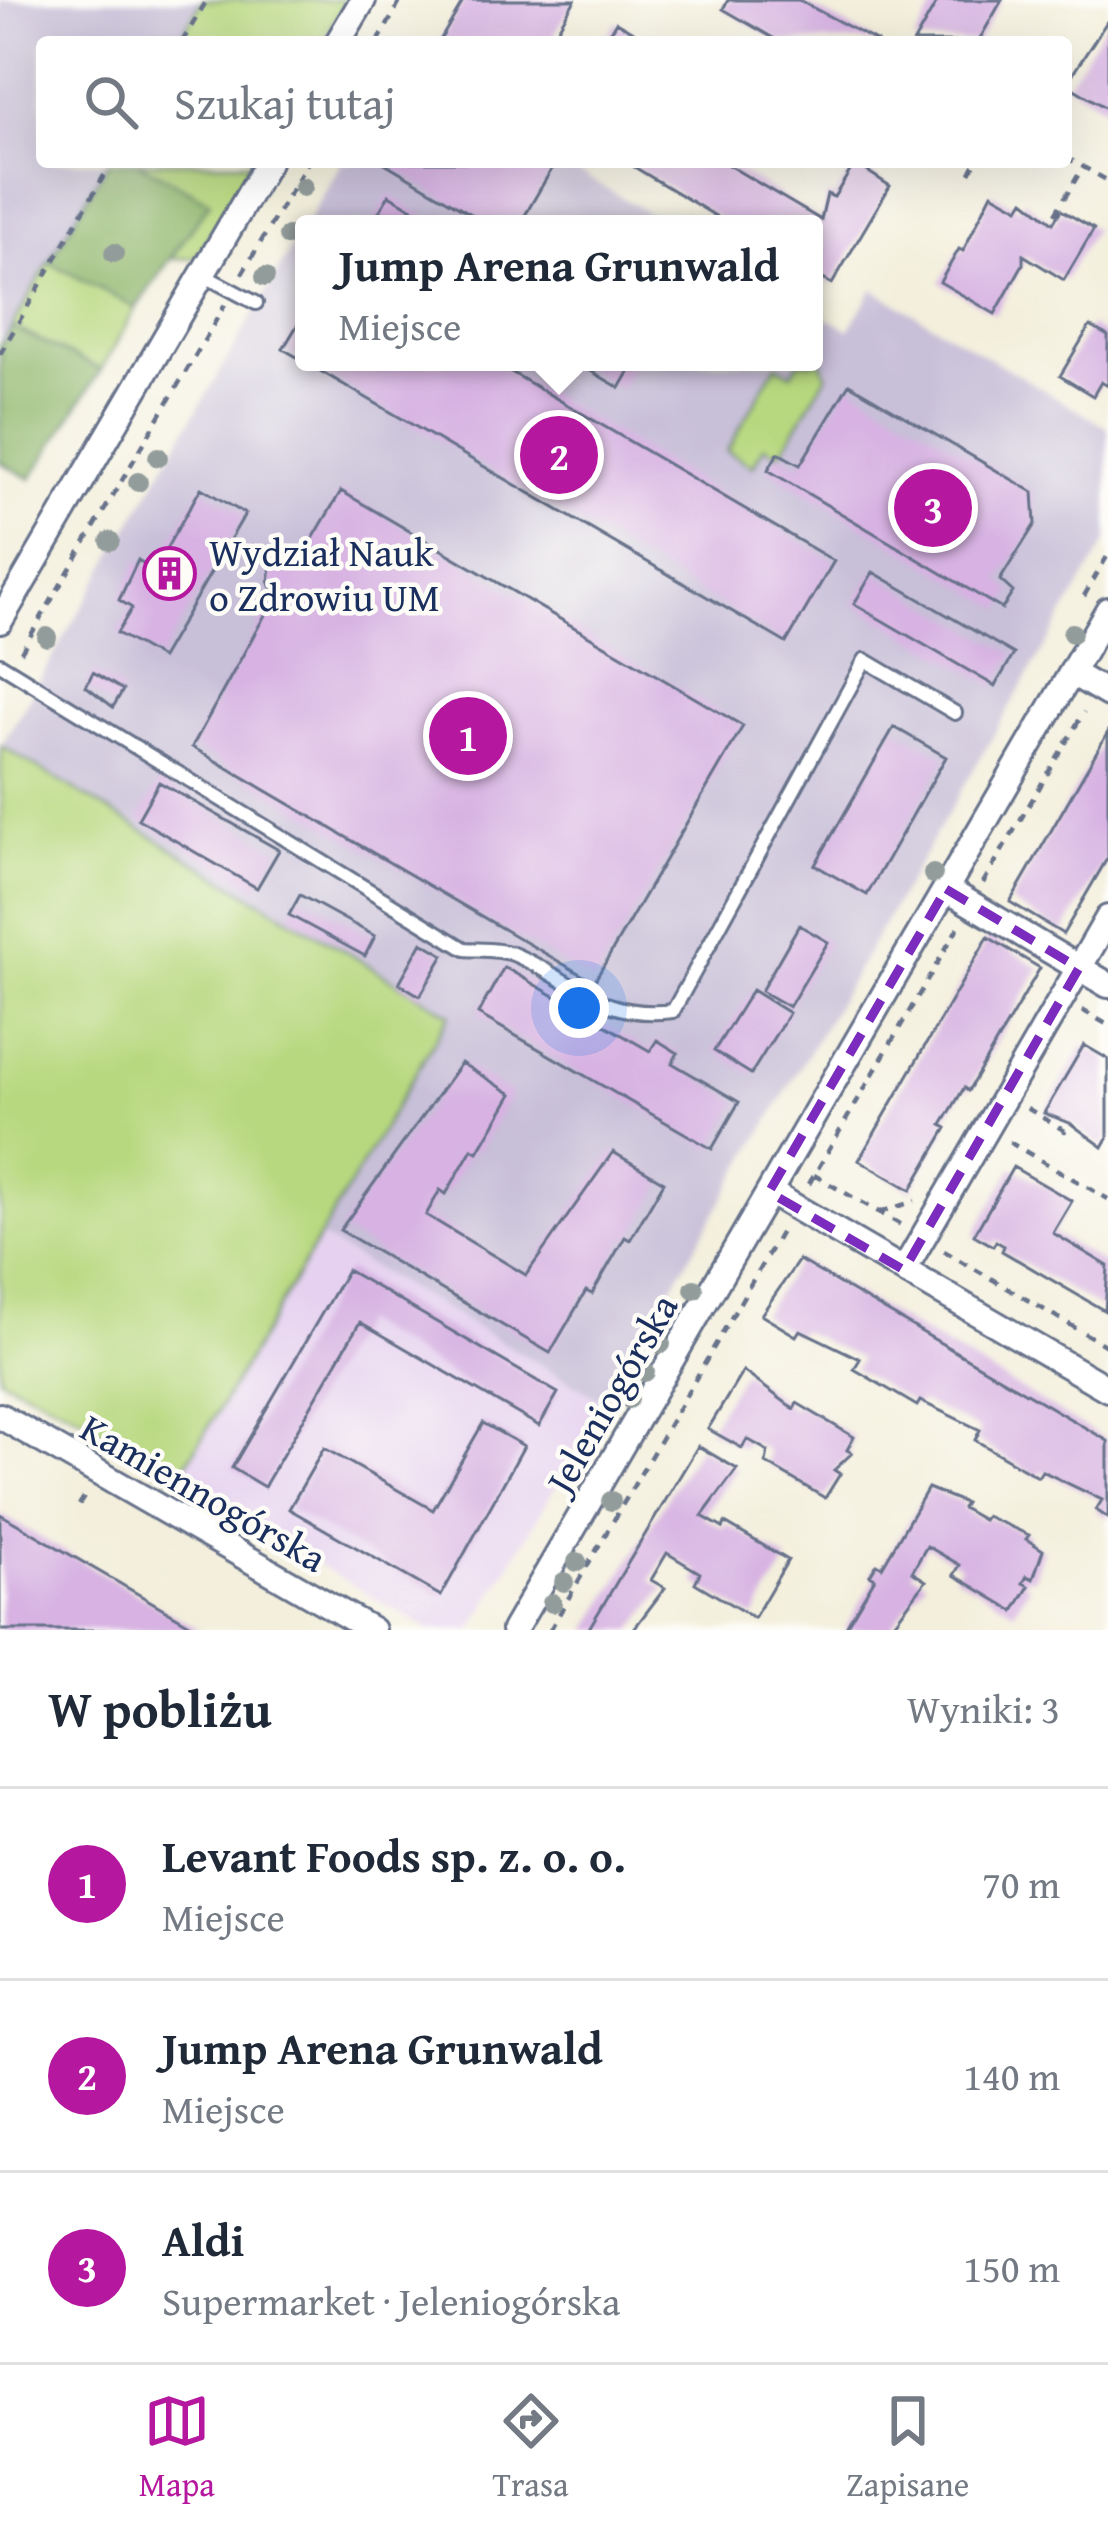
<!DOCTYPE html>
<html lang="pl">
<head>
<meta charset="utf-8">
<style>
	body { margin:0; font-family:"Gentium Book Plus",serif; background:#f2f2f3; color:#1f2937 }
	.you { position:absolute; left:579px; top:1008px; width:42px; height:42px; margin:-30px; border:9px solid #fff; border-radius:50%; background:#1a73e8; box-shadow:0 0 0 18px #1a73e833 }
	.badge { display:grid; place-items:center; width:78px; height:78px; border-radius:50%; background:#b5179e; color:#fff; font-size:39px; font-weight:700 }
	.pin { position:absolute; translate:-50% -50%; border:6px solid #fff; box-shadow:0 3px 12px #0006 }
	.popup { position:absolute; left:295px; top:215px; width:528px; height:156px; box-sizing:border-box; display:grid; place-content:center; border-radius:12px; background:#fff; filter:drop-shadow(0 3px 9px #0005); font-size:39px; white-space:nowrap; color:#747a83 }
	.popup b { font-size:45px; color:#1f2937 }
	.popup::after { content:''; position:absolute; left:50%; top:100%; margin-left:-24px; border:24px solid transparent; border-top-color:#fff }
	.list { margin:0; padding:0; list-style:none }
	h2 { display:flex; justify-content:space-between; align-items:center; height:156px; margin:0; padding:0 48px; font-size:51px }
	h2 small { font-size:39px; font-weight:400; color:#747a83 }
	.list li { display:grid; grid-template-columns:78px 1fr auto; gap:36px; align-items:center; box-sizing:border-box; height:192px; padding:0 48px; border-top:3px solid #e0e1e3 }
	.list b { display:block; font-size:45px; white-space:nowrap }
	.list p { margin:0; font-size:39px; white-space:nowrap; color:#747a83 }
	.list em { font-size:39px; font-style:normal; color:#747a83 }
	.icon { flex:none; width:66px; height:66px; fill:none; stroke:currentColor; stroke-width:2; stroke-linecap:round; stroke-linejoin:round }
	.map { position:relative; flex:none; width:1108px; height:1630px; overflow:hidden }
	.search { position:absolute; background:#fff; box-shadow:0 12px 48px #0002; left:36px; right:36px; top:36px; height:132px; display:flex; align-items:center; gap:30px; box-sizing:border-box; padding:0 42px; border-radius:12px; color:#747a83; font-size:45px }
	.sheet { height:732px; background:#fff }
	nav { display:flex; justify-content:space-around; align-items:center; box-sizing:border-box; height:168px; border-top:3px solid #e0e1e3; background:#fff; font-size:33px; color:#747a83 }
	nav a { display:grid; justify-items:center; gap:6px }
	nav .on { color:#b5179e }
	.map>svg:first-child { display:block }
</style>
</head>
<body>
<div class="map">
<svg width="1108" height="1630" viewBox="0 0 1108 1630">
	<rect width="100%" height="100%" fill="#fdfcf7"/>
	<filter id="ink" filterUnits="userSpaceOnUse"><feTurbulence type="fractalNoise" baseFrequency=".00833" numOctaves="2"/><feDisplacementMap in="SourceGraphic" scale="24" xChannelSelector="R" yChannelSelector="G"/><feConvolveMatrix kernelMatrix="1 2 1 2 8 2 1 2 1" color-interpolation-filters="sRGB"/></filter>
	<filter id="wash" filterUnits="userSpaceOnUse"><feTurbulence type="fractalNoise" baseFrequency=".004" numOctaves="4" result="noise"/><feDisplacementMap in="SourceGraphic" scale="48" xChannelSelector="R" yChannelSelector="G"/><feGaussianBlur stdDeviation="2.7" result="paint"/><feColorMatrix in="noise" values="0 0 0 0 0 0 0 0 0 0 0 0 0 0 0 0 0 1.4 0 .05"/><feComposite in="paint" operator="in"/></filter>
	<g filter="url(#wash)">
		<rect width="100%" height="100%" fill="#f3efdc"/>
		<path fill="#e6d2f0" d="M 318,1236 L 605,1402 L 472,1630 L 430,1630 L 176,1482 Z"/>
		<path fill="#c8bfd8" d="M 0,0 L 202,0 L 178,42 L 42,42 L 42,162 L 108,162 L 0,346 Z
			M 342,162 L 561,162 L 667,224 L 306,224 Z
			M 304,227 L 304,362 L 814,362 L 814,310 L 849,330 L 873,289 L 1108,428 L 1108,539 L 605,1402 L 318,1236 L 449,1012 L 1,746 Z"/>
		<path fill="#b8d87f" stroke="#6a846e" stroke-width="3" d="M 202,0 L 347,0 L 322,42 L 178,42 Z
			M 137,162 L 252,162 L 196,258 L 171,259 L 209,202 Z
			M 49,262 L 136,308 L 101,370 L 12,327 Z
			M 814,348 L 827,375 L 784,448 L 778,453 L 764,446 L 753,466 L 727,451 L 776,365 L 792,374 L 799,362 L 814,362 Z
			M 1,746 L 450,1014 L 176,1482 L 83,1418 L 0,1378 Z"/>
		<path fill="#92b86e" stroke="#567466" stroke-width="3" d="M 108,162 L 137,162 L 210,202 L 136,308 L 49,262 Z
			M 12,327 L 101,370 L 31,479 L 0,462 L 0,346 Z"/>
		<g id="blocks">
			<path fill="#d7b2e2" d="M 464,0 L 575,0 L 550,42 L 439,42 Z
				M 728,0 L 798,0 L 878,42 L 780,42 L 723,9 Z
				M 938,0 L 1002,0 L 978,42 L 914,42 Z
				M 1108,20 L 1108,109 L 1066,84 Z
				M 616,22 L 650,42 L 604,42 Z
				M 383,162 L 549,162 L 554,165 L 520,224 L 488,224 Z
				M 626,162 L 723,162 L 821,220 L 827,194 L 834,197 L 855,163 L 890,186 L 832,284 L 814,274 L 814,224 L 729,224 Z
				M 992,193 L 1019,208 L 1024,200 L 1053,223 L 1061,210 L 1094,229 L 1064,280 L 1023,255 L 1023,264 L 995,314 L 940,282 L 959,249 L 963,251 Z
				M 389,195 L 438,224 L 372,224 Z
				M 304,314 L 304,361 L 283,349 Z
				M 1090,326 L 1108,336 L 1108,386 L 1101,382 L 1093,396 L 1060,376 Z
				M 305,362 L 494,362 L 834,561 L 786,643 Z
				M 575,362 L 635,362 L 620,388 Z
				M 849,384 L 1033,492 L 1035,524 L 1000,580 L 1013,592 L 1002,609 L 768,470 L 778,453 L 800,465 Z
				M 201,488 L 245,514 L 161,658 L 117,633 L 132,608 L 119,600 L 138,560 L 154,570 Z
				M 341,491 L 743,726 L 594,982 L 192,747 L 276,595 L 269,582 L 271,565 L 281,554 L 304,554 Z
				M 873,572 L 1014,654 L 995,686 L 854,604 Z
				M 93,672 L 123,690 L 113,707 L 86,686 Z
				M 894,727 L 946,757 L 867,895 L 815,865 Z
				M 1108,732 L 1108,857 L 1063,934 L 1010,902 Z
				M 159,782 L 279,850 L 257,888 L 138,819 Z
				M 300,895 L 375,936 L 365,956 L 289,915 Z
				M 799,925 L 828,942 L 789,1007 L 761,991 Z
				M 988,937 L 1040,968 L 968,1091 L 964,1088 L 942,1125 L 947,1128 L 911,1190 L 859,1160 Z
				M 422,942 L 444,955 L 420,996 L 399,983 Z
				M 504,967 L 650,1051 L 657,1040 L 678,1053 L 672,1063 L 739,1102 L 712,1149 L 478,1014 Z
				M 752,990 L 789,1013 L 751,1074 L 714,1051 Z
				M 1084,1045 L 1108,1059 L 1108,1138 L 1103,1147 L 1070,1123 L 1044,1113 Z
				M 461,1063 L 512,1094 L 478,1152 L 472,1149 L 446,1194 L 440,1190 L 426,1215 L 526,1275 L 613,1152 L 664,1182 L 630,1240 L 625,1237 L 592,1294 L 586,1291 L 550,1353 L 340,1230 Z
				M 1013,1167 L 1072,1201 L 1053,1233 L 1108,1266 L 1105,1311 L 1002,1251 L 1004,1246 L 996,1241 L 993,1246 L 974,1235 Z
				M 799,1260 L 1108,1441 L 1108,1518 L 1096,1510 L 1102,1500 L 1042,1471 L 1038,1477 L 975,1440 L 980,1430 L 920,1401 L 917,1406 L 854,1369 L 860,1359 L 800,1330 L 796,1336 L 761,1315 Z
				M 347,1270 L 558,1393 L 539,1426 L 360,1322 L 264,1487 L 232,1468 Z
				M 743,1371 L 794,1409 L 797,1403 L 854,1437 L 847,1450 L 852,1453 L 834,1470 L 840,1474 L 825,1498 L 766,1463 L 768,1451 L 747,1439 L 742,1448 L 708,1429 Z
				M 483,1423 L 524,1446 L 441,1596 L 289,1509 L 324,1448 L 433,1510 Z
				M 698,1446 L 737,1469 L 702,1516 L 723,1528 L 725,1523 L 788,1560 L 754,1618 L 695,1583 L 700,1573 L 667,1553 L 651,1580 L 665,1588 L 633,1630 L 588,1630 Z
				M 928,1488 L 965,1503 L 962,1508 L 983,1520 L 986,1516 L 1029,1535 L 1026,1539 L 1043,1550 L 1033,1579 L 1027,1576 L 1023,1583 L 1029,1586 L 1014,1611 L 954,1575 L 960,1565 L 927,1546 L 912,1572 L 926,1581 L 889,1630 L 844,1630 L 875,1578 L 870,1575 L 877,1564 L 882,1567 Z
				M 0,1514 L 200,1630 L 0,1630 Z"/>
		</g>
	</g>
	<g filter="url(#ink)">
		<use href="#blocks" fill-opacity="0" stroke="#67728a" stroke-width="3"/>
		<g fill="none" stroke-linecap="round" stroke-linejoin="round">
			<defs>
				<path id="lane" d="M 203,275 L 256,303
					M 0,664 L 465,949 C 480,950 499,949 513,954 C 575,980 599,1020 673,1011 L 865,660 L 955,713"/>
				<path id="street" d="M 338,42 L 363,0
					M 0,621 L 268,162
					M 1072,673 L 1108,694
					M 946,889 L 1108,985
					M 769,1192 L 1108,1389
					M 904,1270 L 1108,918
					M 0,1416 L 372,1630
					M 514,1630 L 1108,610"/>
			</defs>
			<use href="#lane" stroke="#67728a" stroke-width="18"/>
			<use href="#street" stroke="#67728a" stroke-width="30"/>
			<path stroke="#67728a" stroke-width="4.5" stroke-dasharray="9 9" stroke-linecap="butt" d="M 182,42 L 207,0
				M 378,42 L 401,0
				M 1066,157 L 1108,181
				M 970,173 L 976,162
				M 1055,214 L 1083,167
				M 242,274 L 308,162
				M 0,354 L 112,162
				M 1084,596 L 1108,555
				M 21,652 L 225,305
				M 983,883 L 1084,712
				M 1082,1010 L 1108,1025
				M 1027,1108 L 1065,1131 L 1070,1123
				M 1009,1142 L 1108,1199
				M 814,1175 L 903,1226
				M 809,1184 L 960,924
				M 880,1212 L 915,1201
				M 944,1251 L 1108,1347
				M 79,1505 L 86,1494
				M 550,1630 L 782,1230"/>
			<use href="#lane" stroke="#fff" stroke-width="12"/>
			<use href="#street" stroke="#fff" stroke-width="24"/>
		</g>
		<g fill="#929c9b">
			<circle cx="303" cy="187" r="10"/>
			<circle cx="288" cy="236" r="10"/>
			<circle cx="114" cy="253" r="10"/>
			<circle cx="265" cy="277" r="10"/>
			<circle cx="158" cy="457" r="10"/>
			<circle cx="138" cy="482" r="10"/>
			<circle cx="110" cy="541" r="10"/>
			<circle cx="1072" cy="633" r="10"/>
			<circle cx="47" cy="637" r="10"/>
			<circle cx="933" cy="874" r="10"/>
			<circle cx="694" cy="1289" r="10"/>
			<circle cx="661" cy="1344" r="10"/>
			<circle cx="645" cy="1372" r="10"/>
			<circle cx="629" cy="1399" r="10"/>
			<circle cx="611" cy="1501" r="10"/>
			<circle cx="577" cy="1562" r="10"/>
			<circle cx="564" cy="1582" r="10"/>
			<circle cx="552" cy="1603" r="10"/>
		</g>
	</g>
	<path fill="none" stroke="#7b2cbf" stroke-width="9" stroke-dasharray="24 15" stroke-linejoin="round" d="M 946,889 L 1079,968 L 904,1270 L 769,1192 Z"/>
	<defs>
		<symbol id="building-ring" viewBox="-11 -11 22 22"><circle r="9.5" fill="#fdfcf7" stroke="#b5179e" stroke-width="1.5"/><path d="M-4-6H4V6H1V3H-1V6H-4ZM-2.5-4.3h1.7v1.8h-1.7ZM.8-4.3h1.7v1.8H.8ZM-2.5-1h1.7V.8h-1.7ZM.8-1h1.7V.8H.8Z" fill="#b5179e"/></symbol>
	</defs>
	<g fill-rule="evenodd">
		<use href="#building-ring" x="140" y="544" width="59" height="59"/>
	</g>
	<g text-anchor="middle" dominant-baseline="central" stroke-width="9" stroke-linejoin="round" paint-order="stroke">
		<g font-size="39" fill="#1b2f5e" stroke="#fdfcf7" text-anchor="start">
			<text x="209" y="551">Wydział Nauk<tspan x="209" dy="45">o Zdrowiu UM</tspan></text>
		</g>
		<g font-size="39" fill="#1b2f5e" stroke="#fdfcf7">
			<text transform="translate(611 1393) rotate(-60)">Jeleniogórska</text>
			<text transform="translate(204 1492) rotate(30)">Kamiennogórska</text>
		</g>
	</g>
</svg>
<div class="you"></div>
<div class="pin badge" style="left:468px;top:736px">1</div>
<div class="pin badge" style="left:559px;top:455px">2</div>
<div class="popup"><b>Jump Arena Grunwald</b>Miejsce</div>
<div class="pin badge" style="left:933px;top:508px">3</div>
<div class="search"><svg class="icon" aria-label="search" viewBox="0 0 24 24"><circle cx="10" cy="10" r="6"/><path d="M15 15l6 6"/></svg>Szukaj tutaj</div>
</div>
<section class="sheet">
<h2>W pobliżu<small>Wyniki: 3</small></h2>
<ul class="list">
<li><span class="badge">1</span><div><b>Levant Foods sp. z. o. o.</b><p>Miejsce</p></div><em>70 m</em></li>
<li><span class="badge">2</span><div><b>Jump Arena Grunwald</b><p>Miejsce</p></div><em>140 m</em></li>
<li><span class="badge">3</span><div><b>Aldi</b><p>Supermarket · Jeleniogórska</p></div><em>150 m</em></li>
</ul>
</section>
<nav>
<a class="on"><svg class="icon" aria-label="map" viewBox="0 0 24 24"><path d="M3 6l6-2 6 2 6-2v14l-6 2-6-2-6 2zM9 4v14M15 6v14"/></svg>Mapa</a>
<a><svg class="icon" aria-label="directions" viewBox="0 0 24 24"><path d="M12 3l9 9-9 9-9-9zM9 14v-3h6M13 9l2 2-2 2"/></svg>Trasa</a>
<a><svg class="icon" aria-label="saved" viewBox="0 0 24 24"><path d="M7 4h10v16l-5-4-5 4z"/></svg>Zapisane</a>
</nav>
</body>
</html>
